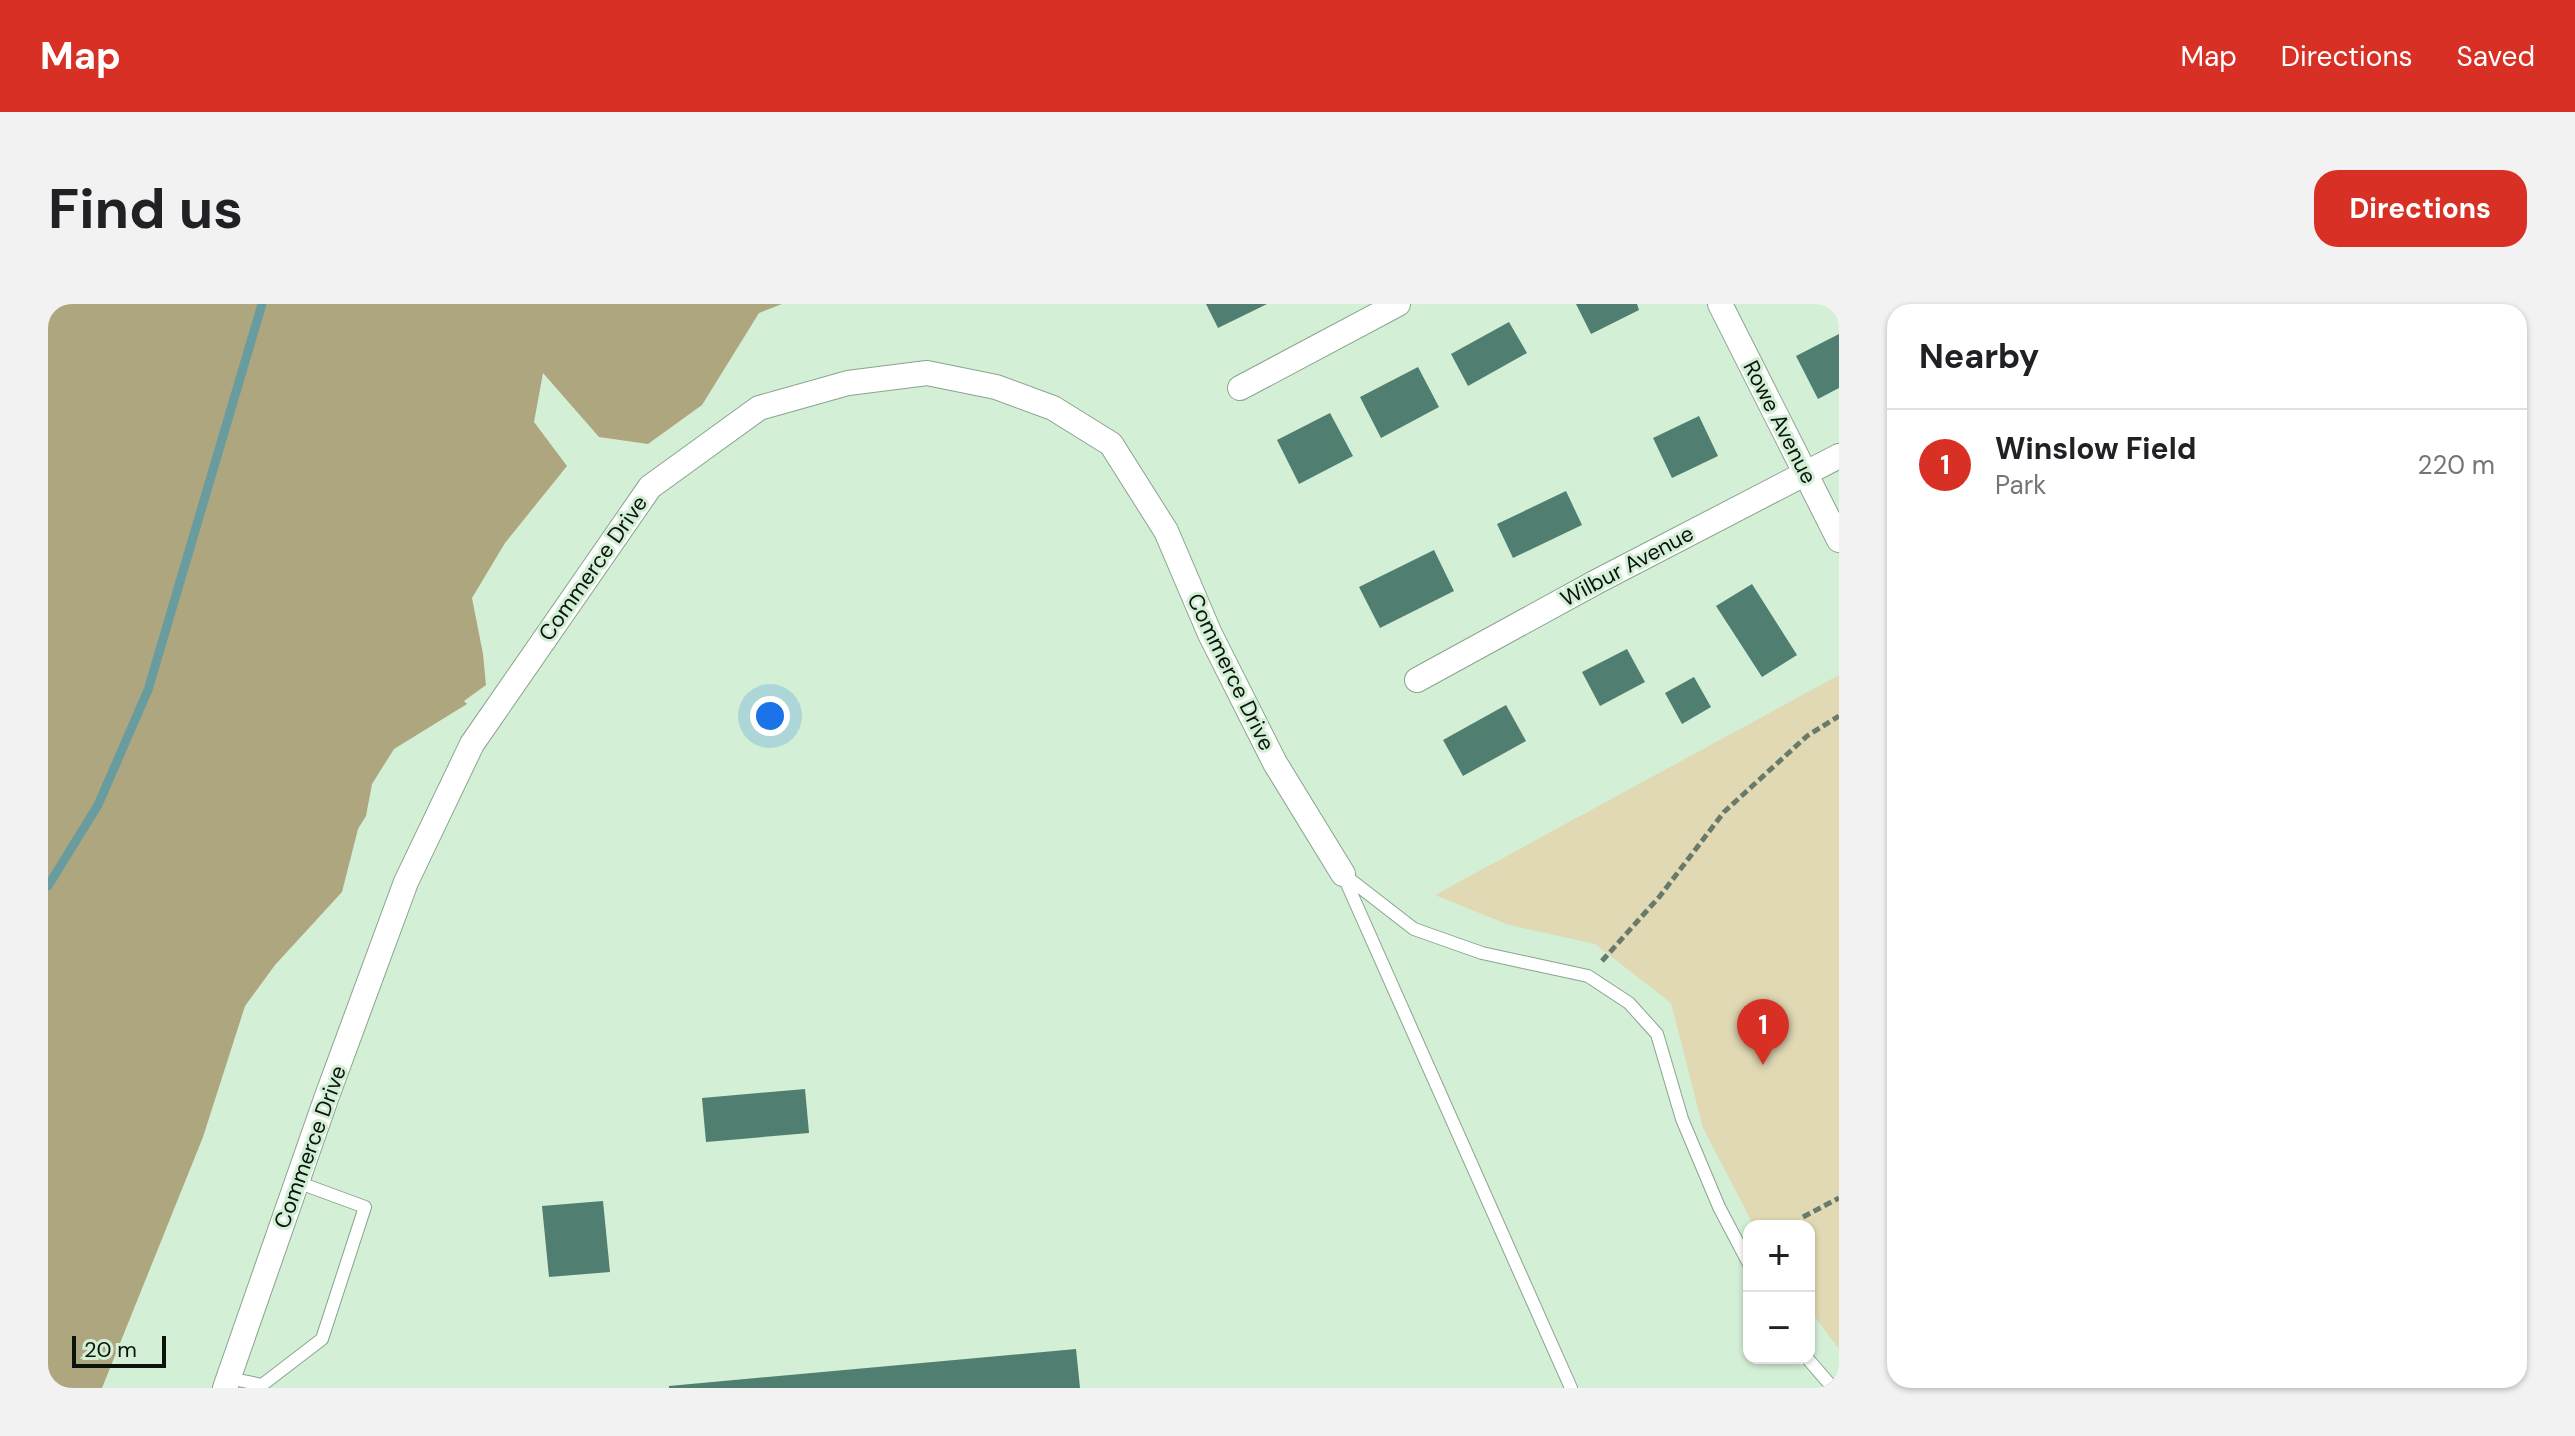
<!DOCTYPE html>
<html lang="en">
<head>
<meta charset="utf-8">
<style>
	body { margin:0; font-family:"DM Sans",sans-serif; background:#f2f2f2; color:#202124 }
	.controls { position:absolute; right:24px; bottom:24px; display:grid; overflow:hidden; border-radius:16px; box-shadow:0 2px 6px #0004 }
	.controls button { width:72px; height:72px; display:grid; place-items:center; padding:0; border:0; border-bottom:2px solid #e0e0e0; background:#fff; color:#202124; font:40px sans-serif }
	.scale { position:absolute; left:24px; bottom:20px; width:94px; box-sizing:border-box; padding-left:8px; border:4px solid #0b140c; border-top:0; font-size:22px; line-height:28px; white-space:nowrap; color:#0b140c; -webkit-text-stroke:6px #d3efd6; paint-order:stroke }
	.you { position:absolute; left:722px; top:412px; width:28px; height:28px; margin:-20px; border:6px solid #fff; border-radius:50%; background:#1a73e8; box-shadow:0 0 0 12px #1a73e833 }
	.badge { display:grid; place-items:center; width:52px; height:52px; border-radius:50%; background:#d93025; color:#fff; font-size:26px; font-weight:700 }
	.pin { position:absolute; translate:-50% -66px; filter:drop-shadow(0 2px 4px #0008) }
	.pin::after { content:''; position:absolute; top:42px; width:28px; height:24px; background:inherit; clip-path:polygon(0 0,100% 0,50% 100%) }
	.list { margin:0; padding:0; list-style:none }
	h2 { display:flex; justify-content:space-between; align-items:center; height:104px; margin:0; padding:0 32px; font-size:34px }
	h2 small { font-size:26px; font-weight:400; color:#757577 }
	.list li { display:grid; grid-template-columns:52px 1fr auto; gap:24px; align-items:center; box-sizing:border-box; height:112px; padding:0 32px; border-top:2px solid #e0e0e0 }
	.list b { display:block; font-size:30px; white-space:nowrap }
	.list p { margin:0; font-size:26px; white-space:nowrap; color:#757577 }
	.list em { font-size:26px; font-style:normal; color:#757577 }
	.map { position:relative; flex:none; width:1791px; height:1084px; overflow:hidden; border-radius:24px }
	header { display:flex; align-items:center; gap:48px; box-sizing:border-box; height:112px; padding:0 40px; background:#d93025; color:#fff }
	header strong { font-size:38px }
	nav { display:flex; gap:44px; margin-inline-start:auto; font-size:28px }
	.intro { display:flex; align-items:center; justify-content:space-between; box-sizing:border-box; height:192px; padding:0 48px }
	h1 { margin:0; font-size:56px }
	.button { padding:20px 36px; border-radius:24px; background:#d93025; color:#fff; font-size:28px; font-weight:700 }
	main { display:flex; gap:48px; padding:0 48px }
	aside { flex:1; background:#fff; border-radius:24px; box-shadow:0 2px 6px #0004 }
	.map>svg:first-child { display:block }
</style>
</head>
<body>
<header>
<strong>Map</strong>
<nav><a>Map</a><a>Directions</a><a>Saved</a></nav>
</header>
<div class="intro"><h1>Find us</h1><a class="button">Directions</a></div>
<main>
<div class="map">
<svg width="1791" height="1084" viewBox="0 0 1791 1084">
	<rect width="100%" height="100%" fill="#d3efd6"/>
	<path fill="#e1d9b3" d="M 1791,371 L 1791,1045 L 1761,1005 L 1761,922 L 1706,922 L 1655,824 L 1623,699 L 1547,640 L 1461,621 L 1387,591 Z"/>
	<path fill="#aea67f" d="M 0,0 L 734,0 L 711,9 L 654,101 L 600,140 L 551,133 L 495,69 L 486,118 L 519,162 L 457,239 L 424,294 L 435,350 L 438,381 L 416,397 L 419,400 L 346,445 L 324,480 L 318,512 L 310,525 L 294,588 L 227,661 L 197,702 L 155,833 L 54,1084 L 0,1084 Z"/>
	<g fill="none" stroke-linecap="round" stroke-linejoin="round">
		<path stroke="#699c9e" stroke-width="9" d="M 0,582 L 50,501 L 100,386 L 214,0"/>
	</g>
	<path fill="#507e70" d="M 1158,0 L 1219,0 L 1170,24 Z
		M 1528,0 L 1589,0 L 1591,6 L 1543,30 Z
		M 1461,18 L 1479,49 L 1420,82 L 1403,50 Z
		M 1791,30 L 1791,84 L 1770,95 L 1748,52 Z
		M 1370,63 L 1391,103 L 1333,134 L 1312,93 Z
		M 1282,109 L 1305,152 L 1251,180 L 1229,136 Z
		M 1651,112 L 1670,152 L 1624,174 L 1605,134 Z
		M 1518,187 L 1534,221 L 1465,254 L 1449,220 Z
		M 1386,246 L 1406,287 L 1332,324 L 1311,283 Z
		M 1704,280 L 1749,351 L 1714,373 L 1668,302 Z
		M 1579,345 L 1597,378 L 1552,402 L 1534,368 Z
		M 1646,373 L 1663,403 L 1634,420 L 1617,389 Z
		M 1458,401 L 1478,437 L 1415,472 L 1395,436 Z
		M 757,785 L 761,829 L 658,838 L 654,794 Z
		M 555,897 L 562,968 L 501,973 L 494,902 Z
		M 1028,1045 L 1032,1084 L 621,1084 L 621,1082 Z"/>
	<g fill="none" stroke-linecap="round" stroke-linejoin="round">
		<defs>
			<path id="lane" d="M 1295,570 L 1366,625 L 1434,649 L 1540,672 L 1581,699 L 1609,730 L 1634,815 L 1671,903 L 1701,960
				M 1296,573 L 1523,1084
				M 1759,1054 L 1785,1084
				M 181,1074 L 214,1081 L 274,1035 L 317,903 L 249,878"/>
			<path id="street" d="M 1672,0 L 1791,236
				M 1192,84 L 1350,0
				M 1369,376 L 1550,277 L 1791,152
				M 177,1084 L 279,792 L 358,578 L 424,440 L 602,183 L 711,104 L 800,79 L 879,69 L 948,83 L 1005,104 L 1063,140 L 1118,227 L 1162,330 L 1227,459 L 1295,570"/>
		</defs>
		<use href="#lane" stroke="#8aa48e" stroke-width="14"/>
		<use href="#street" stroke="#8aa48e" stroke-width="26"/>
		<path stroke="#687a6a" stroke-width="5" stroke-dasharray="8 4" stroke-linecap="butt" d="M 1554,657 L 1612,592 L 1676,508 L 1759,432 L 1791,412
			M 1755,913 L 1791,894"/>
		<use href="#lane" stroke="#fff" stroke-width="12"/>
		<use href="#street" stroke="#fff" stroke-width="24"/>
	</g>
	<g text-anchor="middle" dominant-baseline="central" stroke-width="6" stroke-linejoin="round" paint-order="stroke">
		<g font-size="22" fill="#0b140c" stroke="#d3efd6">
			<text transform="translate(1732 118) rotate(63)">Rowe Avenue</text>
			<text transform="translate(1579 262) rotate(-28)">Wilbur Avenue</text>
			<text transform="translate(545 264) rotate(-55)">Commerce Drive</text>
			<text transform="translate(1183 368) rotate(64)">Commerce Drive</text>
			<text transform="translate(262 843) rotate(-70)">Commerce Drive</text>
		</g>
	</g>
</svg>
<div class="controls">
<button>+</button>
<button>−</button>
</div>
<div class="scale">20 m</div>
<div class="you"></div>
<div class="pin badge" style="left:1715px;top:761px">1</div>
</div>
<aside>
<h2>Nearby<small></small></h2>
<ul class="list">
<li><span class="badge">1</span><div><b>Winslow Field</b><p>Park</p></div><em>220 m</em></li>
</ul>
</aside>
</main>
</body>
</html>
